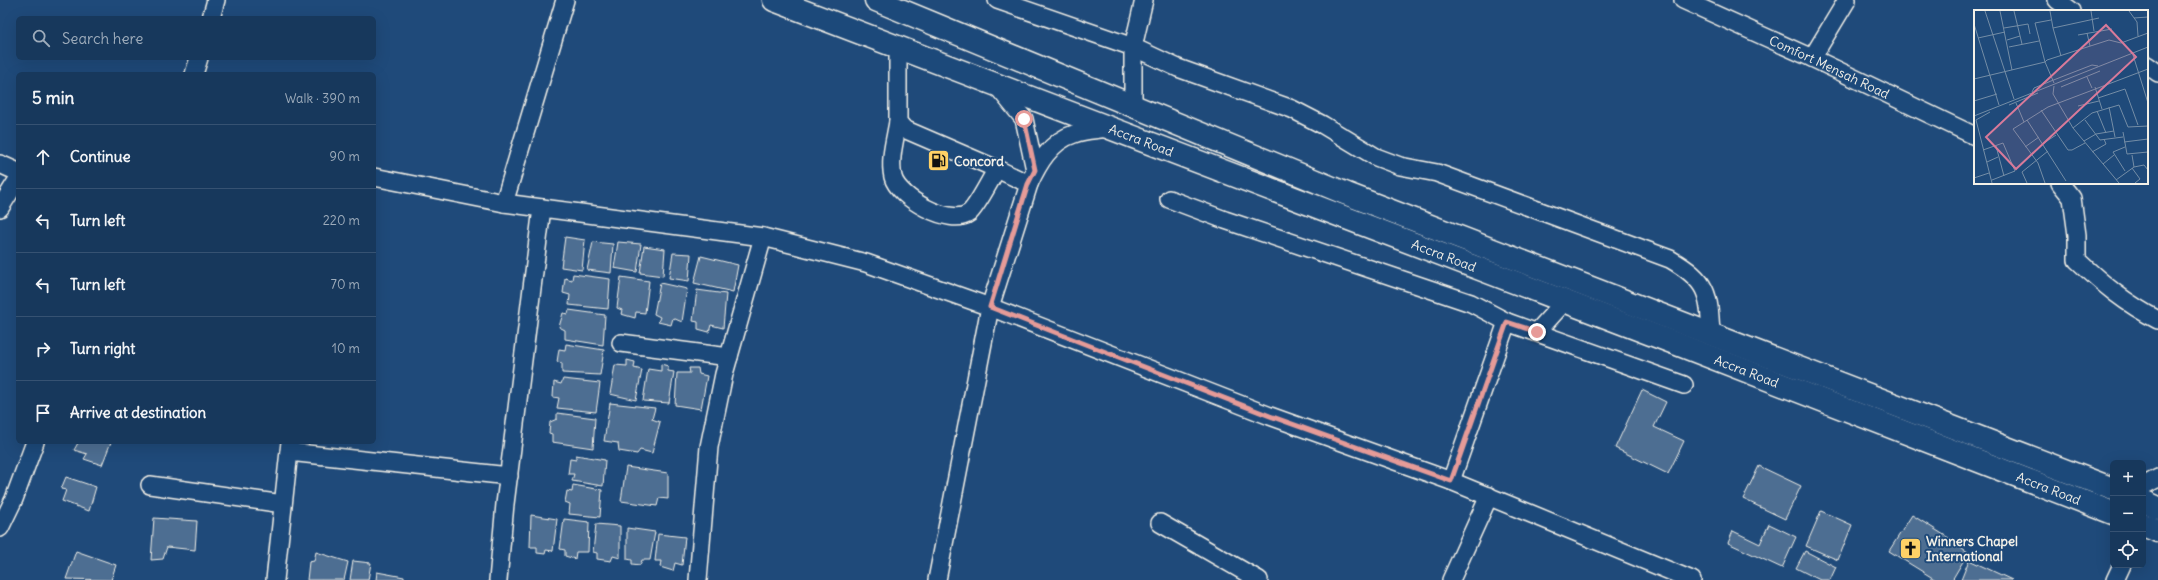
<!DOCTYPE html>
<html lang="en">
<head>
<meta charset="utf-8">
<style>
	body { margin:0; font-family:Delius,sans-serif; background:#244365; color:#f1f3f6 }
	.controls { position:absolute; right:12px; bottom:12px; display:grid; overflow:hidden; border-radius:6px; box-shadow:0 4px 16px #0002 }
	.controls button { width:36px; height:36px; display:grid; place-items:center; padding:0; border:0; border-bottom:1px solid #365272; background:#17385c; color:#f1f3f6; font:20px sans-serif }
	.stop { position:absolute; width:12px; height:12px; margin:-9px; border:3px solid #e69b98; border-radius:50%; background:#fff }
	.stop.end { background:#e69b98; border-color:#fff; box-shadow:0 1px 4px #0008 }
	.list { margin:0; padding:0; list-style:none }
	h2 { display:flex; justify-content:space-between; align-items:center; height:52px; margin:0; padding:0 16px; font-size:17px }
	h2 small { font-size:13px; font-weight:400; color:#9eacbb }
	.list li { display:grid; grid-template-columns:26px 1fr auto; gap:12px; align-items:center; box-sizing:border-box; height:64px; padding:0 16px; border-top:1px solid #365272 }
	.list b { display:block; font-size:15px; white-space:nowrap }
	.list em { font-size:13px; font-style:normal; color:#9eacbb }
	.icon { flex:none; width:22px; height:22px; fill:none; stroke:currentColor; stroke-width:2; stroke-linecap:round; stroke-linejoin:round }
	.map { position:relative; flex:none; width:2158px; height:580px; overflow:hidden }
	.search { position:absolute; background:#17385c; box-shadow:0 4px 16px #0002; left:16px; top:16px; width:360px; height:44px; display:flex; align-items:center; gap:10px; box-sizing:border-box; padding:0 14px; border-radius:6px; color:#9eacbb; font-size:15px }
	.panel { position:absolute; background:#17385c; box-shadow:0 4px 16px #0002; left:16px; top:72px; width:360px; height:372px; border-radius:6px }
	.map>svg:first-child { display:block }
</style>
</head>
<body>
<div class="map">
<svg width="2158" height="580" viewBox="0 0 2158 580">
	<rect width="100%" height="100%" fill="#1f4a7a"/>
	<filter id="ink" filterUnits="userSpaceOnUse"><feTurbulence type="fractalNoise" baseFrequency=".025" numOctaves="2"/><feDisplacementMap in="SourceGraphic" scale="8" xChannelSelector="R" yChannelSelector="G"/><feConvolveMatrix kernelMatrix="1 2 1 2 8 2 1 2 1" color-interpolation-filters="sRGB"/></filter>
	<g filter="url(#ink)">
		<path fill="#4d6e92" stroke="#f4f1e8" d="M 565,237 L 585,240 L 582,270 L 561,267 Z
			M 593,242 L 613,244 L 611,273 L 587,270 Z
			M 618,242 L 641,244 L 637,272 L 614,268 Z
			M 644,246 L 665,249 L 663,276 L 640,273 Z
			M 673,253 L 691,254 L 689,281 L 669,278 Z
			M 701,256 L 738,265 L 733,292 L 694,283 Z
			M 573,274 L 610,279 L 608,309 L 569,305 L 570,295 L 563,293 L 565,278 L 572,280 Z
			M 621,277 L 649,281 L 645,313 L 636,312 L 635,318 L 621,314 L 622,310 L 617,308 Z
			M 660,283 L 687,289 L 682,322 L 673,318 L 671,325 L 658,322 L 660,317 L 654,314 Z
			M 697,290 L 726,294 L 723,328 L 711,325 L 709,332 L 698,329 L 698,322 L 693,321 Z
			M 569,310 L 605,315 L 603,345 L 565,339 L 565,330 L 559,327 L 563,313 L 568,314 Z
			M 566,344 L 604,350 L 600,375 L 562,373 L 562,363 L 557,362 L 559,349 L 565,350 Z
			M 627,360 L 635,362 L 634,368 L 642,370 L 636,400 L 610,394 L 615,365 L 627,366 Z
			M 661,364 L 668,366 L 668,371 L 674,372 L 669,403 L 643,401 L 648,369 L 661,371 Z
			M 689,368 L 698,368 L 699,374 L 707,376 L 701,409 L 675,405 L 677,373 L 690,373 Z
			M 563,379 L 600,383 L 596,412 L 557,408 L 559,398 L 553,397 L 554,382 L 561,384 Z
			M 1642,390 L 1666,402 L 1654,427 L 1684,441 L 1668,474 L 1615,448 Z
			M 610,403 L 655,408 L 652,419 L 660,422 L 652,453 L 640,450 L 637,454 L 619,451 L 618,443 L 604,441 Z
			M 557,413 L 595,418 L 593,448 L 552,442 L 552,434 L 549,433 L 550,422 L 557,419 Z
			M 75,442 L 111,442 L 102,465 L 84,459 L 87,454 L 74,450 L 78,443 Z
			M 576,455 L 605,460 L 603,486 L 572,481 L 574,474 L 568,474 L 570,459 L 576,460 Z
			M 1759,466 L 1801,486 L 1785,519 L 1743,499 Z
			M 626,467 L 668,473 L 668,499 L 659,498 L 657,506 L 621,501 Z
			M 66,477 L 96,487 L 89,511 L 62,501 L 66,490 L 61,489 Z
			M 573,485 L 602,490 L 600,517 L 569,514 L 570,504 L 565,502 L 567,491 L 572,492 Z
			M 1821,511 L 1852,525 L 1838,560 L 1806,546 Z
			M 531,515 L 557,519 L 553,551 L 546,550 L 545,554 L 537,553 L 537,547 L 530,547 Z
			M 1912,515 L 1952,540 L 1951,542 L 1968,553 L 1952,580 L 1936,580 L 1889,551 Z
			M 154,518 L 197,521 L 195,550 L 167,547 L 163,559 L 151,560 Z
			M 564,519 L 589,522 L 588,552 L 576,552 L 575,559 L 565,556 L 565,550 L 560,549 Z
			M 596,524 L 620,526 L 620,558 L 613,556 L 611,561 L 597,559 L 597,553 L 593,552 Z
			M 1769,524 L 1796,537 L 1782,568 L 1728,543 L 1733,531 L 1760,544 Z
			M 627,528 L 655,532 L 650,560 L 642,560 L 640,565 L 632,564 L 632,560 L 627,559 Z
			M 658,534 L 685,537 L 682,565 L 675,563 L 673,571 L 660,567 L 661,561 L 655,561 Z
			M 76,551 L 116,565 L 111,580 L 66,579 Z
			M 1805,551 L 1836,567 L 1830,580 L 1820,580 L 1796,568 Z
			M 316,552 L 348,562 L 344,580 L 307,580 L 309,562 L 314,561 Z
			M 1969,560 L 2012,580 L 1961,580 Z
			M 353,561 L 371,563 L 368,580 L 350,580 Z
			M 377,572 L 404,577 L 404,580 L 376,580 Z"/>
		<g fill="none" stroke-linecap="round" stroke-linejoin="round">
			<defs>
				<g id="minor">
					<path d="M 997,0 L 1133,47 L 1178,68 L 1292,109 L 1323,125 L 1376,157 L 1400,166 L 1437,173 L 1670,259 C 1708,281 1709,293 1711,334"/>
					<path id="s1" d="M 1683,0 L 1812,58 L 1975,136"/>
					<path d="M 2057,0 L 2072,11"/>
					<path d="M 211,18 L 216,0"/>
					<path d="M 898,47 L 898,122 L 904,129 L 997,169 L 1029,184"/>
					<path d="M 1812,58 L 1847,0"/>
					<path d="M 2147,65 L 2158,73"/>
					<path d="M 194,74 L 199,58"/>
					<path d="M 997,86 L 1024,119 L 1035,170"/>
					<path d="M 1133,107 L 1133,47 L 1144,0"/>
					<path d="M 898,122 C 895,140 889,159 893,177 C 898,198 951,227 969,213 C 977,207 991,178 997,169"/>
					<path d="M 0,164 L 18,172"/>
					<path d="M 374,177 L 504,203 L 763,237 L 866,263 L 990,307 L 1270,416 L 1451,481 L 1692,580"/>
					<path d="M 2060,183 L 2072,198 L 2077,235 L 2077,260 C 2104,285 2125,303 2158,320"/>
					<path d="M 1169,199 L 1225,220 L 1471,303 L 1507,322 L 1684,385"/>
					<path d="M 504,203 L 565,0"/>
					<path d="M 0,208 L 18,179"/>
					<path d="M 1537,332 L 1564,302"/>
					<path d="M 621,343 L 729,357"/>
					<path d="M 289,452 L 509,476"/>
					<path d="M 1451,481 L 1507,322"/>
					<path d="M 150,485 L 283,504"/>
					<path d="M 2143,486 L 2158,478"/>
					<path d="M 1160,523 L 1259,580"/>
					<path d="M 0,528 L 14,499 L 35,442"/>
					<path d="M 275,580 L 290,442"/>
					<path d="M 498,580 L 505,504 L 542,208"/>
					<path d="M 698,580 L 709,447 L 724,374 L 763,237"/>
					<path d="M 937,580 L 990,307 L 1029,184 C 1038,164 1051,141 1074,134 C 1084,130 1097,130 1108,128"/>
					<path d="M 1451,580 L 1489,496"/>
					<path d="M 2115,580 L 2122,565"/>
				</g>
				<g id="highway">
					<path id="s2" d="M 774,0 L 1677,344 L 2113,513"/>
					<path d="M 876,0 L 1347,194 L 2113,489"/>
					<path d="M 2143,501 L 2158,508"/>
					<path d="M 2143,525 L 2158,531"/>
				</g>
			</defs>
			<use href="#minor" stroke="#f4f1e8" stroke-width="20"/>
			<use href="#highway" stroke="#f4f1e8" stroke-width="25"/>
			<use href="#minor" stroke="#1f4a7a" stroke-width="17"/>
			<use href="#highway" stroke="#1f4a7a" stroke-width="22"/>
		</g>
	</g>
	<g fill="none" stroke-linecap="round" stroke-linejoin="round" filter="url(#ink)">
		<path stroke="#e69b98" stroke-width="5" d="M 1024,119 L 1035,170 L 1028,184 L 990,307 L 1270,416 L 1451,481 L 1507,322 L 1537,332"/>
	</g>
	<defs>
		<symbol id="fuel-square" viewBox="-11 -11 22 22"><rect x="-9" y="-9" width="18" height="18" rx="4" fill="#ffd166" stroke="#1f4a7a"/><path d="M-5.5-6h7V0h2V4h1.3V-2.5L3-4.5l.8-.8L6-3V5H2.5V1h-1V6h-7ZM-4.2-4.7v3.2H.2V-4.7Z" fill="#111"/></symbol>
		<symbol id="church-square" viewBox="-11 -11 22 22"><rect x="-9" y="-9" width="18" height="18" rx="4" fill="#ffd166" stroke="#1f4a7a"/><path d="M-1.2-6h2.4v3.5h3.3v2.4h-3.3V6h-2.4V-.1h-3.3v-2.4h3.3Z" fill="#111"/></symbol>
	</defs>
	<g fill-rule="evenodd">
		<use href="#fuel-square" x="926" y="148" width="25" height="25"/>
		<use href="#church-square" x="1898" y="536" width="25" height="25"/>
	</g>
	<g text-anchor="middle" dominant-baseline="central" stroke-width="4" stroke-linejoin="round" paint-order="stroke">
		<g font-size="13" fill="#f4f1e8" stroke="#1f4a7a">
			<text stroke="none"><textPath href="#s1" startOffset="161">Comfort Mensah Road</textPath></text>
			<text stroke="none"><textPath href="#s2" startOffset="393">Accra Road</textPath></text>
			<text stroke="none"><textPath href="#s2" startOffset="717">Accra Road</textPath></text>
			<text stroke="none"><textPath href="#s2" startOffset="1041">Accra Road</textPath></text>
			<text stroke="none"><textPath href="#s2" startOffset="1365">Accra Road</textPath></text>
		</g>
		<g font-size="13" font-weight="bold" fill="#f4f1e8" stroke="#1f4a7a" text-anchor="start">
			<text x="954" y="161">Concord</text>
			<text x="1926" y="541">Winners Chapel<tspan x="1926" dy="15">International</tspan></text>
		</g>
	</g>
	<g transform="translate(1974 10)">
		<rect width="174" height="174" fill="#1f4a7a"/>
		<path fill="none" stroke="#748da6" stroke-width="1" d="M 11,1 L 40,89M 26,1 L 38,60M 40,1 L 48,34M 76,1 L 79,18 L 87,46M 117,1 L 120,21M 155,1 L 163,12 L 164,26M 160,8 L 174,7M 0,14 L 25,95M 30,18 L 54,14 L 56,24M 79,18 L 125,8M 113,23 L 116,36M 104,25 L 138,19M 4,28 L 31,22M 33,30 L 46,26M 35,37 L 65,31M 159,45 L 174,93M 113,67 L 118,78M 0,69 L 71,52 L 61,13 L 77,10M 80,73 L 71,52 L 73,50 L 135,30 L 147,33 L 174,23M 80,76 L 79,84 L 99,118 L 145,173M 87,77 L 126,61M 121,77 L 128,99M 58,82 L 60,78 L 77,71 L 118,55 L 124,56M 124,88 L 151,79 L 164,115M 0,91 L 23,84M 42,93 L 50,112M 35,95 L 64,83M 104,96 L 125,91M 135,97 L 141,127M 67,100 L 94,140 L 98,140 L 111,133M 123,101 L 132,123M 0,106 L 174,37M 2,110 L 18,173M 2,110 L 16,102M 53,110 L 92,171M 111,110 L 126,130 L 149,127M 99,118 L 118,103 L 145,95 L 154,117 L 174,116M 149,122 L 153,144 L 174,142M 110,131 L 122,124 L 140,121M 150,132 L 174,129M 70,133 L 82,125M 22,136 L 30,166M 51,137 L 65,127M 151,137 L 139,142 L 151,161M 9,140 L 29,133 L 41,161 L 18,170M 118,142 L 132,134 L 130,129M 158,145 L 160,157M 13,152 L 24,147M 129,154 L 140,145M 158,158 L 166,169 L 161,173M 0,168 L 15,163M 142,170 L 160,157 L 170,155 L 174,160M 53,173 L 48,162 L 74,141M 71,173 L 64,153 L 39,119 L 74,97 L 174,59"/>
		<path fill="#d87a9a" fill-opacity="0.15" stroke="#d87a9a" stroke-width="2" d="M 132,15 L 162,47 L 42,159 L 12,127 Z"/>
		<rect width="174" height="174" fill="none" stroke="#f4f1e8" stroke-width="2"/>
	</g>
</svg>
<div class="controls">
<button>+</button>
<button>−</button>
<button><svg class="icon" aria-label="locate" viewBox="0 0 24 24"><circle cx="12" cy="12" r="6"/><path d="M12 2v4M12 18v4M2 12h4M18 12h4"/></svg></button>
</div>
<div class="stop" style="left:1024px;top:119px"></div>
<div class="stop end" style="left:1537px;top:332px"></div>
<div class="search"><svg class="icon" aria-label="search" viewBox="0 0 24 24"><circle cx="10" cy="10" r="6"/><path d="M15 15l6 6"/></svg>Search here</div>
<section class="panel">
<h2>5 min<small>Walk · 390 m</small></h2>
<ul class="list">
<li><svg class="icon" aria-label="ahead" viewBox="0 0 24 24"><path d="M12 20V5M6 11l6-6 6 6"/></svg><div><b>Continue</b></div><em>90 m</em></li>
<li><svg class="icon" aria-label="left" viewBox="0 0 24 24"><path d="M17 20v-9H6M10 6l-5 5 5 5"/></svg><div><b>Turn left</b></div><em>220 m</em></li>
<li><svg class="icon" aria-label="left" viewBox="0 0 24 24"><path d="M17 20v-9H6M10 6l-5 5 5 5"/></svg><div><b>Turn left</b></div><em>70 m</em></li>
<li><svg class="icon" aria-label="right" viewBox="0 0 24 24"><path d="M7 20v-9h11M14 6l5 5-5 5"/></svg><div><b>Turn right</b></div><em>10 m</em></li>
<li><svg class="icon" aria-label="arrive" viewBox="0 0 24 24"><path d="M6 21V4h12l-3 4 3 4H6"/></svg><div><b>Arrive at destination</b></div></li>
</ul>
</section>
</div>
</body>
</html>
